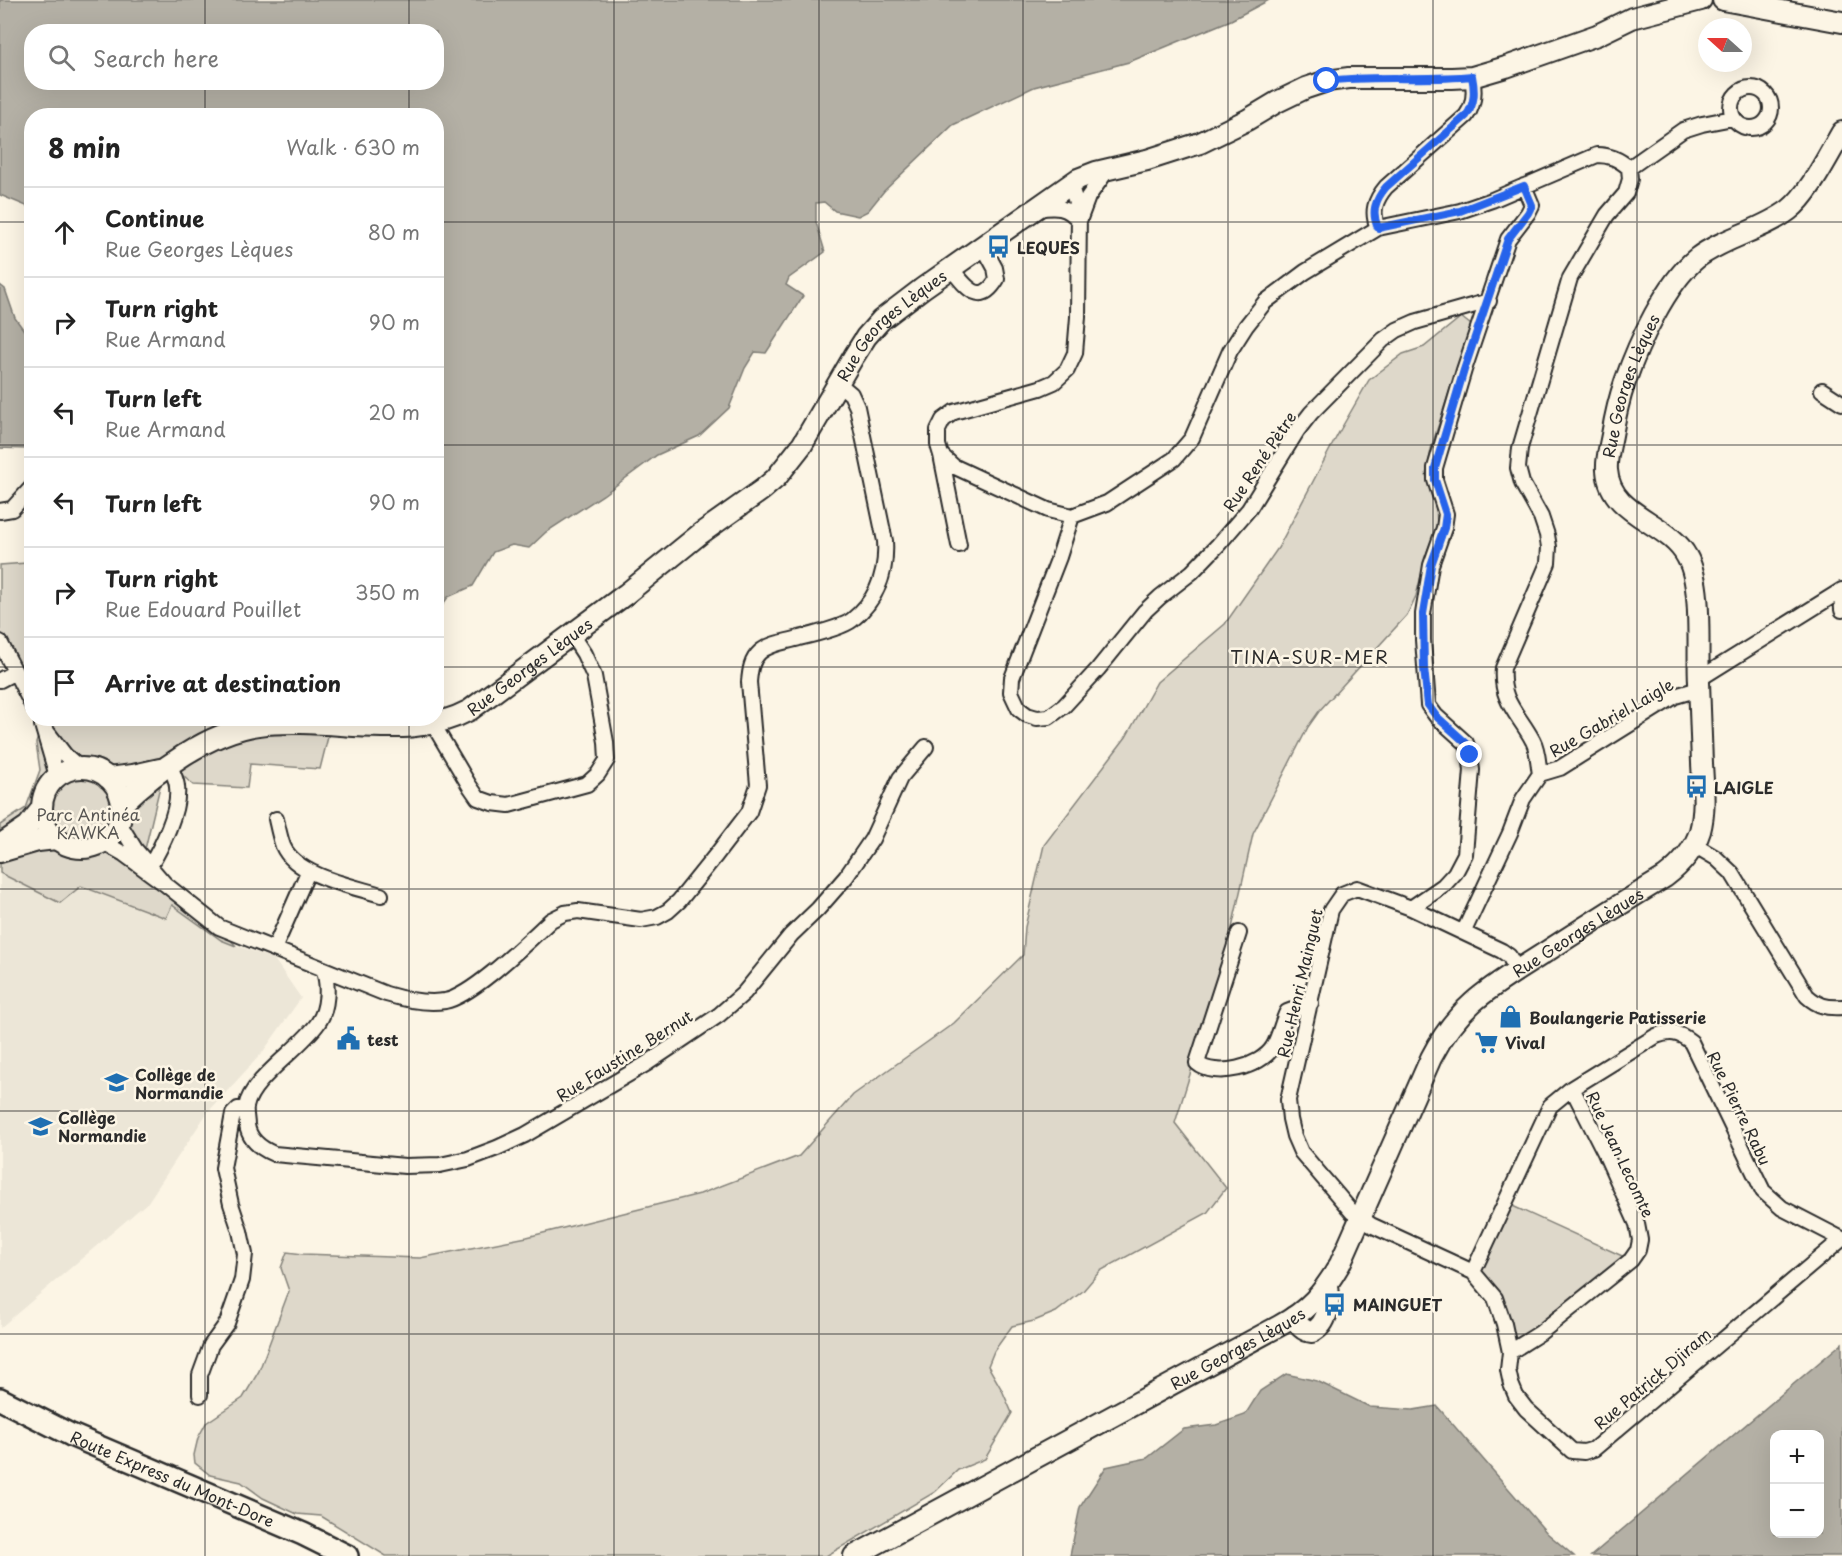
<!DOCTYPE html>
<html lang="en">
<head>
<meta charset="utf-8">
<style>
	body { margin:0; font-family:"Playpen Sans",sans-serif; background:#f6f6f6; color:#222 }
	.controls { position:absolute; right:18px; bottom:18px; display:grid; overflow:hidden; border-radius:12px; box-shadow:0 6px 24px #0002 }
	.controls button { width:54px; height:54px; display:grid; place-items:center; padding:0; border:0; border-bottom:2px solid #e0e0e0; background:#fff; color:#222; font:30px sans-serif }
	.compass { position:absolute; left:1698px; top:18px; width:54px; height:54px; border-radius:50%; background:#fff; box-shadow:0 6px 24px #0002; rotate:291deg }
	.stop { position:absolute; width:18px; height:18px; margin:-14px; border:4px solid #2563eb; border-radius:50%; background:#fff }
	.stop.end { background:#2563eb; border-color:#fff; box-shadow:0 2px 6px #0008 }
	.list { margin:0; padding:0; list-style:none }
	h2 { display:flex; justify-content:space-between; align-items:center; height:78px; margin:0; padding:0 24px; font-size:26px }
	h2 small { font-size:20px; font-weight:400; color:#767676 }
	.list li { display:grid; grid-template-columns:39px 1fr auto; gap:18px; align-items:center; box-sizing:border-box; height:90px; padding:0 24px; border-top:2px solid #e0e0e0 }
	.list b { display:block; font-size:22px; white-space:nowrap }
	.list p { margin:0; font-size:20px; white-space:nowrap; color:#767676 }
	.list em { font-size:20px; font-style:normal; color:#767676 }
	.icon { flex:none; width:33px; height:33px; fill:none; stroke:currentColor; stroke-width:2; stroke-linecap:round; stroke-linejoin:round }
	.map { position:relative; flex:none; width:1842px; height:1556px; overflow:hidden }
	.search { position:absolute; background:#fff; box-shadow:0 6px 24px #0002; left:24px; top:24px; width:420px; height:66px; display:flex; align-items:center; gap:15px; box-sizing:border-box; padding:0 21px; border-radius:24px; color:#767676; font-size:22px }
	.panel { position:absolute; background:#fff; box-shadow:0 6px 24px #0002; left:24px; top:108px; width:420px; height:618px; border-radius:24px }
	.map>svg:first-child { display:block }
</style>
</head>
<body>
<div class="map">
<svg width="1842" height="1556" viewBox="0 0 1842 1556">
	<rect width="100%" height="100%" fill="#fcf5e5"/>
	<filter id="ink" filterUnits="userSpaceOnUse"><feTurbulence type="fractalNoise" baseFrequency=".0167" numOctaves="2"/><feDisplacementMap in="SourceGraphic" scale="12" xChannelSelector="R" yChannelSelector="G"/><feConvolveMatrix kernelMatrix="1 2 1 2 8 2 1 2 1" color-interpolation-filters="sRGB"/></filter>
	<g filter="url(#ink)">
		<path fill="#ece6d7" d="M 24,863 L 165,918 L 172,905 L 221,940 L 274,959 L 301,998 L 262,1053 L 207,1113 L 148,1202 L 0,1328 L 0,870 Z"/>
		<path fill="#ded8ca" stroke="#84827a" stroke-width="1.5" d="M 1461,317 L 1471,325 L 1432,445 L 1426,475 L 1436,504 L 1437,526 L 1427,552 L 1416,596 L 1407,615 L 1320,710 L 1308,727 L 1253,834 L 1224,964 L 1175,1123 L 1226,1188 L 1207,1213 L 1100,1271 L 1083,1291 L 1056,1312 L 1034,1321 L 1012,1326 L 994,1351 L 988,1366 L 1002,1390 L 1012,1413 L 985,1459 L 958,1470 L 935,1492 L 826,1556 L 386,1556 L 321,1516 L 297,1514 L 263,1498 L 241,1482 L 210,1475 L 195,1463 L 194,1455 L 198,1438 L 206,1423 L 243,1398 L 259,1371 L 289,1291 L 281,1268 L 287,1252 L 303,1254 L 420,1258 L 527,1237 L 700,1194 L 799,1156 L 853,1095 L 954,1023 L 1023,955 L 1025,927 L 1044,845 L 1126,737 L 1157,682 L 1225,624 L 1278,548 L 1338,434 L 1369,380 L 1403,354 L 1424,347 Z
			M 31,560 L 31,705 L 0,642 L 0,565 L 27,563 Z
			M 39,719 L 418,719 L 330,729 L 320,769 L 250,764 L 247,788 L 193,785 L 171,765 L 161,782 L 141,866 L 219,927 L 236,946 L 221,940 L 172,905 L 166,918 L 81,886 L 60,903 L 0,873 L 0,825 L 26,808 L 40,770 L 36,743 L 42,725 Z
			M 1506,1203 L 1631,1260 L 1510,1352 L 1504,1324 L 1473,1272 Z"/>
		<path fill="#b4b0a5" stroke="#7d7b74" stroke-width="1.5" fill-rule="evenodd" d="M 0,0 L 1269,0 L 1231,20 L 1129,62 L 1034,87 L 953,125 L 884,191 L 868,211 L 858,216 L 835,211 L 824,202 L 816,203 L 816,222 L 825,252 L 789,278 L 786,285 L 803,296 L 766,353 L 755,352 L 745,368 L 729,408 L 699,436 L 657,455 L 603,495 L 546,532 L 529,548 L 512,545 L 493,552 L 473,586 L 448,597 L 437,613 L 436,116 L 32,116 L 31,208 L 0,195 ZM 32,32 L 436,32 L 436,82 L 32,82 Z
			M 0,285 L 5,289 L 15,318 L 31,340 L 32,448 L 29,449 L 0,448 Z
			M 1842,1343 L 1842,1556 L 1591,1556 ZM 1774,1434 L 1820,1434 L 1820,1534 L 1774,1534 Z
			M 1286,1374 L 1317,1381 L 1370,1407 L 1413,1410 L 1437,1406 L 1547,1533 L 1574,1556 L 1070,1556 L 1080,1507 L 1106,1467 L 1147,1458 L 1184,1429 L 1216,1425 L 1245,1415 L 1260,1391 Z"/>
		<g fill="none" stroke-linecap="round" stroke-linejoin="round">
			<defs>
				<path id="street" d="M1731 108a20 20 0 1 1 40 0a20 20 0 1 1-40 0Z
					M 1629,168 L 1683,130 L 1702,124 L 1733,118
					M 1070,184 L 1079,211 L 1078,317 L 1075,353 L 1067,370 L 1054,382 L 1040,388 L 954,412 L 943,420 L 938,430 L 938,445 L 941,455 L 953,466 L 1048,510 L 1072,516 L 1107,503 L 1174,459 L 1192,438 L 1230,351 L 1246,326 L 1265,302 L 1305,272 L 1378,228 L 1460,211 L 1492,200 L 1597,155 C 1610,155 1619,159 1629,168 L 1630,179 L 1626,193 L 1607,215 L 1570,278 L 1520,448 L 1518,468 L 1522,483 L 1541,517 L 1547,535 L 1549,547 L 1548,563 L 1503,668 C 1500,702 1519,714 1533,741 C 1538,750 1538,763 1540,774 L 1523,799 L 1510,833 L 1464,931
					M 1038,209 C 1055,206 1068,206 1079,221 L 1088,197 L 1108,169
					M 1378,228 C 1371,212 1375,200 1386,187 L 1466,116 C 1475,104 1475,91 1472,77
					M 951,268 C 965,286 980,308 997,279 L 995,268 L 983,246
					M 1822,390 L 1842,403
					M 941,455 L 959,545
					M 0,511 L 12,509 L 32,487
					M 1072,516 L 1059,557 L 1012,678 L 1011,692 L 1019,709 L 1027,715 L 1037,718 L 1049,717 L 1064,706 L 1098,669 L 1145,611 L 1160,597 L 1192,572 L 1218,545 L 1249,509 L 1297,431 L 1311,413 L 1383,340 L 1397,330 L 1415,322 L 1489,301
					M 1841,591 L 1842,610
					M 0,642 L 32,705
					M 1699,679 L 1842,590
					M 0,680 L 15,672
					M 433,724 L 469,785 L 478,798 L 492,803 L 509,805 L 587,784 L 598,774 L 607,760 L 606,742 L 594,676 L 584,654 L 571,634
					M 1540,774 L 1560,768 L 1675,696 L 1699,689
					M 57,776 L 42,725 L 65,755 L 80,768
					M 276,819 C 278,828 280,838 283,846 C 296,876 352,886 381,895
					M 103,842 L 124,854 L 165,884 L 135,849 L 119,823
					M 1694,845 L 1716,858 L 1732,873 L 1807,996 C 1818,1006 1827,1008 1842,1007
					M 150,866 C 161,848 180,810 177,787 C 177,780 172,772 170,765
					M 165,884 L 219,927 L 386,994 C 406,1000 425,1004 445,1001 C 473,996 529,940 551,920 L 565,913 L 578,911 L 641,920 L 657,917 L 668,911 L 679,901 L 716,855 L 749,812 L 758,785 L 749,682 C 750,671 751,660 760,652 C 770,643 786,642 799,638 C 812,635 843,627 852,620 C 877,600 887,572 885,541 L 857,407 L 851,394 L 839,384
					M 1411,908 L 1443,886 L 1455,873 L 1465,854 L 1472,770 L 1470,755 L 1466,743 L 1436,716 L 1428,705 L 1423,640 L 1423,614 L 1431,565 L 1444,528 L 1446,514 L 1435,480 L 1435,468 L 1464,370 L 1508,239 L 1528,213 L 1532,205 L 1524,186
					M 1239,933 L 1197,1063 C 1215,1079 1261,1067 1273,1047 C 1279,1038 1282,1022 1287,1012 L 1311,1003
					M 274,949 L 308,872
					M 323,969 C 329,984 328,1009 318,1023 C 301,1048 251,1079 246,1107 C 245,1112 247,1120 247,1125 C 249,1140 262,1149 274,1154 L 405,1166 L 440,1165 L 468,1159 L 497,1148 L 525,1135 L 646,1064 L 719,1015 L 744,993 L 791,935 L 818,909 L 846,877 L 872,839 L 900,778 L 926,747
					M 1473,1272 L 1550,1106 L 1572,1088 L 1656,1036 C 1670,1031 1679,1032 1691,1042 L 1763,1191 L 1782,1208 L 1842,1239 L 1594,1449 L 1584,1452 L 1572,1451 L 1526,1409 L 1516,1396 L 1511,1384 L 1508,1370 L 1510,1352 L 1504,1324 L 1495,1298 L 1473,1272 L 1371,1225 L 1352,1212 L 1301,1152 L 1294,1136 L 1290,1119 L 1288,1100 L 1331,910 L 1342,894 L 1357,888 L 1411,908 L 1502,951 L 1509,956 L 1517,970
					M 1510,1352 L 1540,1333 L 1631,1260 L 1638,1250 L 1640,1240 L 1637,1224 L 1605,1153 L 1572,1088
					M 200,1395 L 200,1375 L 211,1345 L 227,1323 L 242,1280 L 245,1254 L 240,1231 L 231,1204 L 223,1168 L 233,1114 L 238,1109 L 246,1108"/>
				<g id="secondary">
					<path d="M 1723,0 L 1842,22"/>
					<circle cx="82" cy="808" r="40"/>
					<path d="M 108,778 L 133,775 L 160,769"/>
					<path id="s1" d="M 122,804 C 156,771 209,732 258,725 C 289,721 323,724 354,726 C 394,728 433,730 470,710 L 626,594 L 700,534 L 762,490 L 776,478 L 802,445 L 854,356 L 866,337 L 881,320 L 923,288 L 1078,179 L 1096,172 L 1147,160 L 1200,143 L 1247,120 L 1277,102 L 1306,88 L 1327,81 L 1349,78 L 1452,78 L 1472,77 L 1506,67 L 1597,35 L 1632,18 L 1701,0"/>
					<path d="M 0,845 L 28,826 L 42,808"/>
					<path d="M 0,852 L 38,841 L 56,839"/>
					<path d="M 1294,1317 C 1299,1325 1302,1331 1312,1332 C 1329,1324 1330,1301 1328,1285"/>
					<path id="s2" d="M 854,1556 L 1279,1326 C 1309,1310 1323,1293 1340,1264 L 1431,1058 C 1461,999 1499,983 1552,948 C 1589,924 1627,900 1665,877 C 1681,865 1694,850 1700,831 C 1706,809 1703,785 1702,763 C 1701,736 1700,709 1699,682 C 1697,649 1703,585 1687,557 C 1668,521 1610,516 1607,470 C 1606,459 1610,446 1612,435 C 1615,417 1619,399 1625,382 C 1638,344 1666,283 1697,258 C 1725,237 1761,231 1789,210 C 1809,195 1829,154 1842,132"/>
				</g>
				<g id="primary">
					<path id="s3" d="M 0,1399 L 71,1435 L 303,1534 L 347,1556"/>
				</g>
			</defs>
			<use href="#street" stroke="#2b2b2b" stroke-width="18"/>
			<use href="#secondary" stroke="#2b2b2b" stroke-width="24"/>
			<use href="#primary" stroke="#2b2b2b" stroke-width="26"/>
			<use href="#street" stroke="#fcf5e5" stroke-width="14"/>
			<use href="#secondary" stroke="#fcf5e5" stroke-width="20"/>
			<use href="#primary" stroke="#fcf5e5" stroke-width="21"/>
		</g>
	</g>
	<g fill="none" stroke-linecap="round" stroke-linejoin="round" filter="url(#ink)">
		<path stroke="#2563eb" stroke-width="8" d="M 1327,81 C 1375,75 1424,81 1472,76 C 1475,91 1475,104 1466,116 L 1386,187 C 1375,200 1371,212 1378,228 L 1460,211 L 1524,186 L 1532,205 L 1528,213 L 1508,239 L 1464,370 L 1435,468 L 1435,480 L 1446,514 L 1444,528 L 1431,565 L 1423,614 L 1424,668 L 1428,705 L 1436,716 L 1466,743 L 1470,755"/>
	</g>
	<path fill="none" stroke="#2b2b2b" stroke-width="1.5" stroke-opacity="0.55" d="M 205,0 L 205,32M 409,0 L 409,32M 614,0 L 614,1556M 819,0 L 819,1556M 1023,0 L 1023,1556M 1228,0 L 1228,1556M 1433,0 L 1433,1556M 1637,0 L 1637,1556M 205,82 L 205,116M 409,82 L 409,116M 0,222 L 32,222M 436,222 L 1842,222M 0,445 L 32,445M 436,445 L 1842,445M 0,667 L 32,667M 436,667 L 1842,667M 205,718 L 205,1556M 409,718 L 409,1556M 0,889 L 1842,889M 0,1111 L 1842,1111M 0,1334 L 1842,1334"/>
	<defs>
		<symbol id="bus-bare" viewBox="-9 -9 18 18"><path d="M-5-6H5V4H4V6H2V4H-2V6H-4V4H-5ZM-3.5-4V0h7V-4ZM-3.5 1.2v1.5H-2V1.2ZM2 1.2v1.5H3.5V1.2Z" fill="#1f6fb2" stroke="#fcf5e5" stroke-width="2.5" paint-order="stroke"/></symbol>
		<symbol id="shop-bare" viewBox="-9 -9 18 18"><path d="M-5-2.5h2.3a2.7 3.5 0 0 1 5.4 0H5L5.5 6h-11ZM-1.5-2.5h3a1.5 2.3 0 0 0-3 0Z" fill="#1f6fb2" stroke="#fcf5e5" stroke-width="2.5" paint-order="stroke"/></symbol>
		<symbol id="civic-bare" viewBox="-9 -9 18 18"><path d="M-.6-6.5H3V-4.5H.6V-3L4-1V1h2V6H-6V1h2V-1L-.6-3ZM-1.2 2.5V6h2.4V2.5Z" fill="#1f6fb2" stroke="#fcf5e5" stroke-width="2.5" paint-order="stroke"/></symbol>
		<symbol id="supermarket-bare" viewBox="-9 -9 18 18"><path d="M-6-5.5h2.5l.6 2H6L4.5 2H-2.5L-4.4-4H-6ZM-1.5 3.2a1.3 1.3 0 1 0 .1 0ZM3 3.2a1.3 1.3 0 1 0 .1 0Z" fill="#1f6fb2" stroke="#fcf5e5" stroke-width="2.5" paint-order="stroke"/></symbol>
		<symbol id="school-bare" viewBox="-9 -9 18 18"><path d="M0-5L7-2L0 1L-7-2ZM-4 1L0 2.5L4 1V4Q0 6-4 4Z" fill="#1f6fb2" stroke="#fcf5e5" stroke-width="2.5" paint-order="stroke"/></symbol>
	</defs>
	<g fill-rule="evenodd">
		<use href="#bus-bare" x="982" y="230" width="33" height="33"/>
		<use href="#bus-bare" x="1680" y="770" width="33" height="33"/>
		<use href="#shop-bare" x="1494" y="1000" width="33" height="33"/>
		<use href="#civic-bare" x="332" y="1022" width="33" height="33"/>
		<use href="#supermarket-bare" x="1470" y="1026" width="33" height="33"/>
		<use href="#school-bare" x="100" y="1066" width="33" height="33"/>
		<use href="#school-bare" x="24" y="1110" width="33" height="33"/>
		<use href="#bus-bare" x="1318" y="1288" width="33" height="33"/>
	</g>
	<g text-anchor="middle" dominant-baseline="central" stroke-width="5" stroke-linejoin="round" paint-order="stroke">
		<g font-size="16" font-weight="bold" fill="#2b2b2b" stroke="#fcf5e5" text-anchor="start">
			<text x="1017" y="247">LEQUES</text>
			<text x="1714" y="787">LAIGLE</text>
			<text x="1529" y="1017">Boulangerie Patisserie</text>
			<text x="367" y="1039">test</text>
			<text x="1505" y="1042">Vival</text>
			<text x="135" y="1074">Collège de<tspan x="135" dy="18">Normandie</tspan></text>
			<text x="58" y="1117">Collège<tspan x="58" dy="18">Normandie</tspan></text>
			<text x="1353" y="1304">MAINGUET</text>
		</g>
		<g font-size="16" fill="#2b2b2b" stroke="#fcf5e5">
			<text stroke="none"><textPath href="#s1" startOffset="952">Rue Georges Lèques</textPath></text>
			<text stroke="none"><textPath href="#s2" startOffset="1641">Rue Georges Lèques</textPath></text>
			<text transform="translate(1259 461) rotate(-56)">Rue René Pètre</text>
			<text stroke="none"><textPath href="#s1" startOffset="448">Rue Georges Lèques</textPath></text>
			<text transform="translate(1611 717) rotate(-30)">Rue Gabriel Laigle</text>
			<text stroke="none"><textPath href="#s2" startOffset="993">Rue Georges Lèques</textPath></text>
			<text transform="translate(1299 983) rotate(-77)">Rue Henri Mainguet</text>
			<text transform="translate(624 1055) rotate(-32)">Rue Faustine Bernut</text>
			<text transform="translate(1740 1108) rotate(64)">Rue Pierre Rabu</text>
			<text transform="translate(1621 1154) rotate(65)">Rue Jean Lecomte</text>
			<text stroke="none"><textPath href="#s2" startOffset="436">Rue Georges Lèques</textPath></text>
			<text transform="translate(1652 1378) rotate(-40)">Rue Patrick Djiram</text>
			<text stroke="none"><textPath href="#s3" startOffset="190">Route Express du Mont-Dore</textPath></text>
		</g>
		<g font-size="16" fill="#585653" stroke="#fcf5e5">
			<text x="88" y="814">Parc Antinéa<tspan x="88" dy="18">KAWKA</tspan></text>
		</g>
		<g font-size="18" letter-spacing="1.5" fill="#2b2b2b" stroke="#fcf5e5">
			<text x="1310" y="656">TINA-SUR-MER</text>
		</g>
	</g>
</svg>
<div class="controls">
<button>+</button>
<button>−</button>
</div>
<svg class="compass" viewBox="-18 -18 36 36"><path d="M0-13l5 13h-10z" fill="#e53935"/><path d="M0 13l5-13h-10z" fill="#767676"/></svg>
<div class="stop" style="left:1327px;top:81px"></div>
<div class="stop end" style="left:1470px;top:755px"></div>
<div class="search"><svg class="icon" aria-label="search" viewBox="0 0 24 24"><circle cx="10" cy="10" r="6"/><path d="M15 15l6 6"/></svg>Search here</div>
<section class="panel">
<h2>8 min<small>Walk · 630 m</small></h2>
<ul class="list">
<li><svg class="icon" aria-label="ahead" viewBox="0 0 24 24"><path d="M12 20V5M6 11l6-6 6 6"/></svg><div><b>Continue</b><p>Rue Georges Lèques</p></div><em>80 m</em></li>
<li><svg class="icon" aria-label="right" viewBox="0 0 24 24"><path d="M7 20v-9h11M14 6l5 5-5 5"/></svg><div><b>Turn right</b><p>Rue Armand</p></div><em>90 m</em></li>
<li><svg class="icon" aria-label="left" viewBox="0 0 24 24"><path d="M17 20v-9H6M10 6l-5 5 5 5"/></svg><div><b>Turn left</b><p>Rue Armand</p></div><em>20 m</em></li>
<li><svg class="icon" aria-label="left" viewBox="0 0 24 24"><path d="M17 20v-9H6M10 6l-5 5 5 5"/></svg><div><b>Turn left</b></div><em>90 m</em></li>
<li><svg class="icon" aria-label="right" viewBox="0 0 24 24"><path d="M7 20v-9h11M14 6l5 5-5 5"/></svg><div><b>Turn right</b><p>Rue Edouard Pouillet</p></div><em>350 m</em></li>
<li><svg class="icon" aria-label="arrive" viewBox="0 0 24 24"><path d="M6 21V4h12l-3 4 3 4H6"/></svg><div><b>Arrive at destination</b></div></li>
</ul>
</section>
</div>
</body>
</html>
